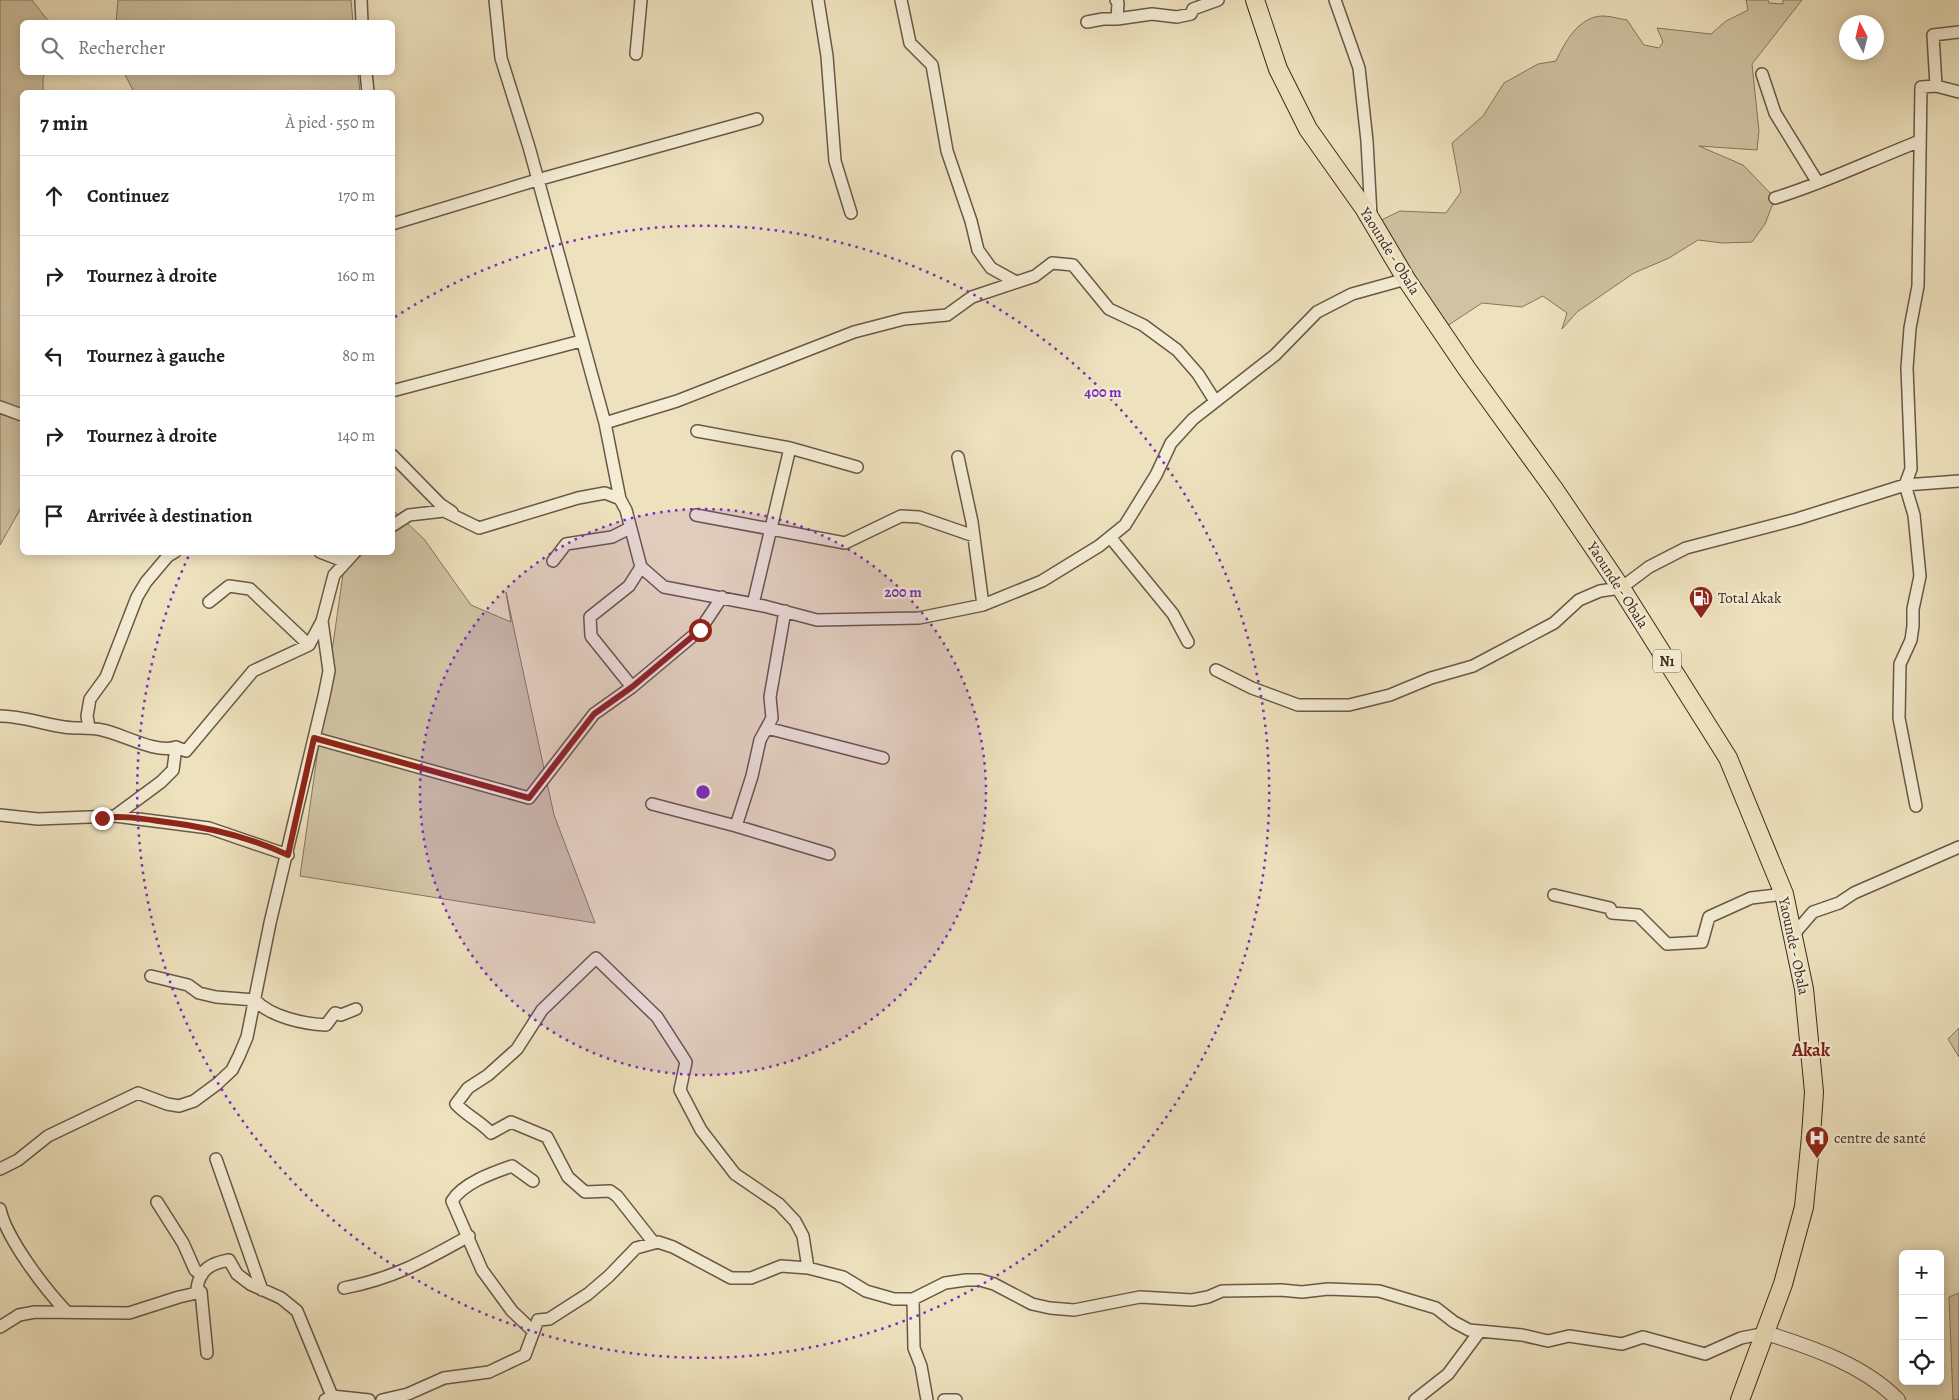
<!DOCTYPE html>
<html lang="fr">
<head>
<meta charset="utf-8">
<style>
	body { margin:0; font-family:Alegreya,serif; background:#f2f2f2; color:#202124 }
	.controls { position:absolute; right:15px; bottom:15px; display:grid; overflow:hidden; border-radius:8px; box-shadow:0 2px 12px #0003 }
	.controls button { width:45px; height:45px; display:grid; place-items:center; padding:0; border:0; border-bottom:1px solid #e0e0e0; background:#fff; color:#202124; font:25px sans-serif }
	.compass { position:absolute; left:1839px; top:15px; width:45px; height:45px; border-radius:50%; background:#fff; box-shadow:0 2px 12px #0003; rotate:353deg }
	.stop { position:absolute; width:15px; height:15px; margin:-11px; border:4px solid #8f2418; border-radius:50%; background:#fff }
	.stop.end { background:#8f2418; border-color:#fff; box-shadow:0 1px 5px #0008 }
	.list { margin:0; padding:0; list-style:none }
	h2 { display:flex; justify-content:space-between; align-items:center; height:65px; margin:0; padding:0 20px; font-size:21px }
	h2 small { font-size:16px; font-weight:400; color:#757577 }
	.list li { display:grid; grid-template-columns:32px 1fr auto; gap:15px; align-items:center; box-sizing:border-box; height:80px; padding:0 20px; border-top:1px solid #e0e0e0 }
	.list b { display:block; font-size:19px; white-space:nowrap }
	.list em { font-size:16px; font-style:normal; color:#757577 }
	.icon { flex:none; width:28px; height:28px; fill:none; stroke:currentColor; stroke-width:2; stroke-linecap:round; stroke-linejoin:round }
	.map { position:relative; flex:none; width:1959px; height:1400px; overflow:hidden }
	.search { position:absolute; background:#fff; box-shadow:0 2px 12px #0003; left:20px; top:20px; width:375px; height:55px; display:flex; align-items:center; gap:12px; box-sizing:border-box; padding:0 18px; border-radius:8px; color:#757577; font-size:19px }
	.panel { position:absolute; background:#fff; box-shadow:0 2px 12px #0003; left:20px; top:90px; width:375px; height:465px; border-radius:8px }
	.map>svg:first-child { display:block }
</style>
</head>
<body>
<div class="map">
<svg width="1959" height="1400" viewBox="0 0 1959 1400">
	<rect width="100%" height="100%" fill="#eee2be"/>
	<filter id="stains"><feTurbulence type="fractalNoise" baseFrequency=".004" numOctaves="4"/><feColorMatrix values="0 0 0 0 .2 0 0 0 0 .09 0 0 0 0 .02 0 0 0 .5 -.17"/></filter>
	<radialGradient id="worn" r=".72"><stop offset=".6" stop-color="#630" stop-opacity="0"/><stop offset="1" stop-color="#630" stop-opacity=".3"/></radialGradient>
	<path fill="#d0c3a3" stroke="#867660" d="M 0,0 L 32,0 L 49,22 L 22,22 L 22,72 L 45,73 L 43,78 L 43,92 L 22,92 L 22,506 L 0,545 Z
		M 118,0 L 351,0 L 353,22 L 116,22 Z
		M 1746,0 L 1768,0 L 1769,3 L 1783,4 L 1783,0 L 1802,0 L 1752,64 L 1759,131 L 1757,150 L 1699,146 L 1743,165 L 1775,198 L 1765,224 L 1752,242 L 1723,243 L 1698,240 L 1669,258 L 1634,273 L 1577,312 L 1562,329 L 1567,313 L 1543,296 L 1522,307 L 1482,303 L 1441,330 L 1371,225 L 1400,211 L 1446,213 L 1461,192 L 1452,143 L 1483,116 L 1504,83 L 1538,64 L 1556,61 C 1565,42 1579,16 1603,16 C 1611,16 1619,19 1627,20 L 1644,45 L 1659,48 L 1663,42 L 1657,28 L 1711,34 L 1726,21 L 1748,10 Z
		M 124,73 L 358,73 L 360,92 L 134,92 Z
		M 393,510 L 424,539 L 471,605 L 511,622 L 506,592 L 554,815 L 595,923 L 300,876 L 346,553 L 392,552 Z
		M 1959,1028 L 1959,1057 L 1948,1039 Z
		M 1959,1293 L 1959,1400 L 1953,1400 L 1949,1297 Z"/>
	<g fill="none" stroke-linecap="round" stroke-linejoin="round">
		<defs>
			<path id="minor" d="M 361,0 L 362,22
				M 495,0 L 501,58 L 529,147 L 605,423 L 620,499
				M 818,0 L 827,56 L 835,161 L 851,213
				M 901,0 L 910,43 L 932,65 L 947,151 L 971,221 L 978,250 L 991,268 L 1016,282
				M 1116,0 L 1118,3 L 1117,19 L 1152,14 L 1177,17 L 1191,14 L 1193,9 L 1218,0
				M 1335,0 L 1359,68 L 1367,141 L 1371,216
				M 1087,22 L 1103,19 L 1117,19
				M 636,54 L 641,0
				M 366,72 L 368,92
				M 1762,74 L 1775,113 L 1818,183
				M 1936,86 L 1959,92
				M 1775,198 C 1825,183 1871,160 1920,141
				M 392,224 L 537,180 L 757,119
				M 392,391 L 581,341
				M 0,407 L 22,415
				M 605,423 L 677,401 L 854,332 L 904,319 L 947,315 L 972,297 L 1035,276 L 1052,263 L 1073,265 L 1109,309 L 1143,325 L 1177,350 L 1198,374 L 1215,401
				M 697,431 L 790,448 L 857,467
				M 392,455 L 440,504 L 452,512
				M 958,457 L 972,522 L 983,605
				M 696,515 L 845,543 L 901,516 L 919,517 L 974,536
				M 392,526 L 409,515 L 444,511 L 479,528 L 578,498 L 605,493 L 620,499 L 626,510 L 641,567 L 664,587 L 764,606 L 817,620 L 919,618 L 983,605 L 1042,581 L 1099,546 L 1125,525 L 1156,475 L 1171,443 L 1193,419 L 1275,355 L 1317,312 L 1352,294 L 1406,279
				M 1110,537 L 1173,614 L 1188,642
				M 320,552 L 346,562
				M 553,561 L 566,544 L 612,537 L 630,528
				M 209,602 L 229,586 L 250,589 L 309,645
				M 753,604 L 790,448
				M 1216,670 L 1252,688 L 1298,705 L 1349,705 L 1390,695 L 1431,678 L 1473,666 L 1554,623 L 1579,600 L 1600,591 L 1621,588 L 1649,567 L 1686,548 L 1797,519 L 1905,485 L 1959,481
				M 632,687 L 591,636 L 590,617 L 629,586 L 641,567
				M 0,716 C 21,716 43,724 64,727 C 77,729 89,727 102,730 C 123,734 155,754 176,747
				M 89,727 L 87,716 L 90,699 L 106,677 L 137,597 L 146,582 L 168,556 L 175,552
				M 767,728 L 883,758
				M 314,738 L 529,798 L 594,714 L 632,687 L 700,630 L 722,597
				M 652,804 L 736,826 L 829,854
				M 1916,806 L 1899,718 L 1900,664 L 1911,640 L 1913,626 L 1913,609 L 1920,576 L 1914,515 L 1905,485 L 1911,469 L 1907,368 L 1910,328 L 1918,286 L 1921,87 L 1936,86 L 1933,35 L 1959,32
				M 0,815 L 38,819 L 115,816 L 161,782 L 173,770 L 176,747 L 186,751 L 253,671 L 309,645 L 322,621 L 334,575 L 355,552
				M 115,816 L 209,828 L 288,855
				M 736,826 L 752,776 L 760,740 L 772,718 L 770,697 L 785,611
				M 1554,895 L 1610,908 L 1612,913 L 1638,915 L 1667,944 L 1702,942 L 1709,917 L 1751,898 L 1784,894
				M 1794,934 L 1813,912 L 1839,903 L 1854,893 L 1959,847
				M 151,976 L 188,985 L 199,993 L 216,997 L 255,1000 C 271,1017 304,1024 326,1025 L 335,1013 L 341,1015 L 356,1009
				M 216,1159 L 262,1290
				M 0,1169 L 18,1160 L 48,1136 L 138,1093 L 167,1104 L 179,1106 L 194,1101 L 217,1084 L 232,1070 L 239,1056 L 247,1037 L 270,923 L 324,696 L 329,671 L 322,621
				M 157,1202 L 183,1243 L 195,1270 L 202,1275
				M 0,1209 C 6,1238 45,1289 66,1311
				M 654,1243 L 617,1196 L 610,1191 L 585,1192 L 568,1177 L 547,1137 L 511,1122 L 491,1133 C 480,1121 467,1116 456,1104 L 468,1088 L 488,1075 L 517,1049 L 542,1010 L 596,958 L 657,1017 L 686,1062 L 680,1090 L 701,1130 L 735,1174 L 779,1204 L 795,1221 L 803,1236 L 808,1268
				M 344,1288 C 395,1278 424,1261 469,1236
				M 913,1299 L 914,1348 L 921,1366 L 927,1400
				M 0,1327 L 19,1315 L 35,1312 L 129,1313 L 179,1297 L 201,1292
				M 533,1331 L 512,1311 L 482,1270 L 452,1201 C 463,1183 492,1173 512,1166 L 533,1181
				M 207,1353 L 201,1292 L 197,1289 C 199,1269 212,1263 229,1260 L 237,1274 L 250,1284 L 281,1298 L 297,1311 L 332,1396
				M 325,1400 L 332,1396 L 369,1400
				M 382,1400 L 408,1394 L 444,1378 L 489,1372 L 525,1355 L 538,1320 L 549,1319 L 588,1294 L 609,1276 L 636,1248 L 658,1242 L 673,1247 L 731,1278 L 751,1278 L 781,1266 L 808,1268 L 843,1277 L 866,1291 L 894,1299 L 913,1299 L 945,1283 L 966,1280 L 980,1280 L 994,1284 L 1032,1304 L 1050,1308 L 1074,1310 L 1140,1297 L 1192,1300 L 1208,1297 L 1222,1291 L 1281,1290 L 1302,1292 L 1328,1289 L 1379,1291 L 1436,1308 L 1454,1322 L 1469,1330 L 1522,1335 L 1548,1341 L 1569,1336 L 1622,1344 L 1643,1337 L 1705,1354 L 1741,1338 L 1766,1333
				M 944,1400 L 956,1400
				M 1415,1400 L 1448,1374 L 1480,1331"/>
			<path id="tertiary" d="M 1766,1333 C 1811,1347 1864,1365 1898,1400"/>
			<path id="trunk" d="M 1255,0 L 1278,69 L 1308,129 L 1364,208 L 1406,279 L 1467,369 L 1554,489 L 1621,588 L 1728,758 L 1784,894 L 1804,989 L 1814,1092 L 1811,1136 L 1804,1207 L 1783,1284 L 1740,1400"/>
		</defs>
		<use href="#minor" stroke="#695846" stroke-width="14"/>
		<use href="#tertiary" stroke="#695846" stroke-width="16"/>
		<use href="#trunk" stroke="#3d2a1e" stroke-width="20"/>
		<use href="#minor" stroke="#f4ecd5" stroke-width="11"/>
		<use href="#tertiary" stroke="#f4ecd5" stroke-width="14"/>
		<use href="#trunk" stroke="#eee2be" stroke-width="18"/>
	</g>
	<g fill="none" stroke-linecap="round" stroke-linejoin="round">
		<path stroke="#8f2418" stroke-width="6" d="M 102,818 C 123,815 144,819 166,822 C 208,827 249,837 288,855 L 314,738 L 529,798 L 594,714 L 632,687 L 700,630"/>
	</g>
	<circle cx="703" cy="792" r="283" fill="#7b2cbf" fill-opacity=".12"/>
	<g fill="none" stroke="#7b2cbf" stroke-width="2.5" stroke-dasharray="2.5 5">
		<circle cx="703" cy="792" r="283"/>
		<path d="M395 317A566 566 0 1 1 190 553"/>
	</g>
	<defs>
		<symbol id="fuel-pin" viewBox="-11 -11 22 30"><path d="M0 17L-7.5 6A9.5 9.5 0 1 1 7.5 6Z" fill="#8f2418" stroke="#f4ecd5"/><path d="M-5.5-6h7V0h2V4h1.3V-2.5L3-4.5l.8-.8L6-3V5H2.5V1h-1V6h-7ZM-4.2-4.7v3.2H.2V-4.7Z" fill="#fff"/></symbol>
		<symbol id="hospital-pin" viewBox="-11 -11 22 30"><path d="M0 17L-7.5 6A9.5 9.5 0 1 1 7.5 6Z" fill="#8f2418" stroke="#f4ecd5"/><path d="M-5-5h3v3.5h4V-5h3V5h-3V1.5h-4V5h-3Z" fill="#fff"/></symbol>
	</defs>
	<g fill-rule="evenodd">
		<use href="#fuel-pin" x="1687" y="584" width="28" height="38"/>
		<use href="#hospital-pin" x="1803" y="1124" width="28" height="38"/>
	</g>
	<g text-anchor="middle" dominant-baseline="central" stroke-width="4.5" stroke-linejoin="round" paint-order="stroke">
		<rect fill="#f4ecd5" stroke="#746455" stroke-width="1" x="1653" y="649.5" width="28" height="23" rx="4"/>
		<g font-size="14" font-weight="bold" fill="#3d2a1e">
			<text x="1667" y="661">N1</text>
		</g>
		<g font-size="15" fill="#3d2a1e" stroke="#f4ecd5">
			<text transform="translate(1390 251) rotate(58)">Yaounde - Obala</text>
			<text transform="translate(1618 585) rotate(57)">Yaounde - Obala</text>
			<text transform="translate(1794 946) rotate(78)">Yaounde - Obala</text>
		</g>
		<g font-size="15" fill="#3d2a1e" stroke="#f4ecd5" text-anchor="start">
			<text x="1718" y="598">Total Akak</text>
			<text x="1834" y="1138">centre de santé</text>
		</g>
		<g font-size="18" font-weight="bold" fill="#7a1f14" stroke="#f4ecd5">
			<text x="1811" y="1050">Akak</text>
		</g>
	</g>
	<circle cx="703" cy="792" r="8" fill="#7b2cbf" stroke="#f4ecd5" stroke-width="2.5"/>
	<g font-size="15" text-anchor="middle" font-weight="bold" fill="#7b2cbf" stroke="#f4ecd5" stroke-width="4.5" stroke-linejoin="round" paint-order="stroke">
		<text x="1103" y="397">400 m</text>
		<text x="903" y="597">200 m</text>
	</g>
	<rect width="100%" height="100%" filter="url(#stains)"/>
	<rect width="100%" height="100%" fill="url(#worn)"/>
</svg>
<div class="controls">
<button>+</button>
<button>−</button>
<button><svg class="icon" aria-label="locate" viewBox="0 0 24 24"><circle cx="12" cy="12" r="6"/><path d="M12 2v4M12 18v4M2 12h4M18 12h4"/></svg></button>
</div>
<svg class="compass" viewBox="-18 -18 36 36"><path d="M0-13l5 13h-10z" fill="#e53935"/><path d="M0 13l5-13h-10z" fill="#757577"/></svg>
<div class="stop" style="left:700px;top:630px"></div>
<div class="stop end" style="left:102px;top:818px"></div>
<div class="search"><svg class="icon" aria-label="search" viewBox="0 0 24 24"><circle cx="10" cy="10" r="6"/><path d="M15 15l6 6"/></svg>Rechercher</div>
<section class="panel">
<h2>7 min<small>À pied · 550 m</small></h2>
<ul class="list">
<li><svg class="icon" aria-label="ahead" viewBox="0 0 24 24"><path d="M12 20V5M6 11l6-6 6 6"/></svg><div><b>Continuez</b></div><em>170 m</em></li>
<li><svg class="icon" aria-label="right" viewBox="0 0 24 24"><path d="M7 20v-9h11M14 6l5 5-5 5"/></svg><div><b>Tournez à droite</b></div><em>160 m</em></li>
<li><svg class="icon" aria-label="left" viewBox="0 0 24 24"><path d="M17 20v-9H6M10 6l-5 5 5 5"/></svg><div><b>Tournez à gauche</b></div><em>80 m</em></li>
<li><svg class="icon" aria-label="right" viewBox="0 0 24 24"><path d="M7 20v-9h11M14 6l5 5-5 5"/></svg><div><b>Tournez à droite</b></div><em>140 m</em></li>
<li><svg class="icon" aria-label="arrive" viewBox="0 0 24 24"><path d="M6 21V4h12l-3 4 3 4H6"/></svg><div><b>Arrivée à destination</b></div></li>
</ul>
</section>
</div>
</body>
</html>
